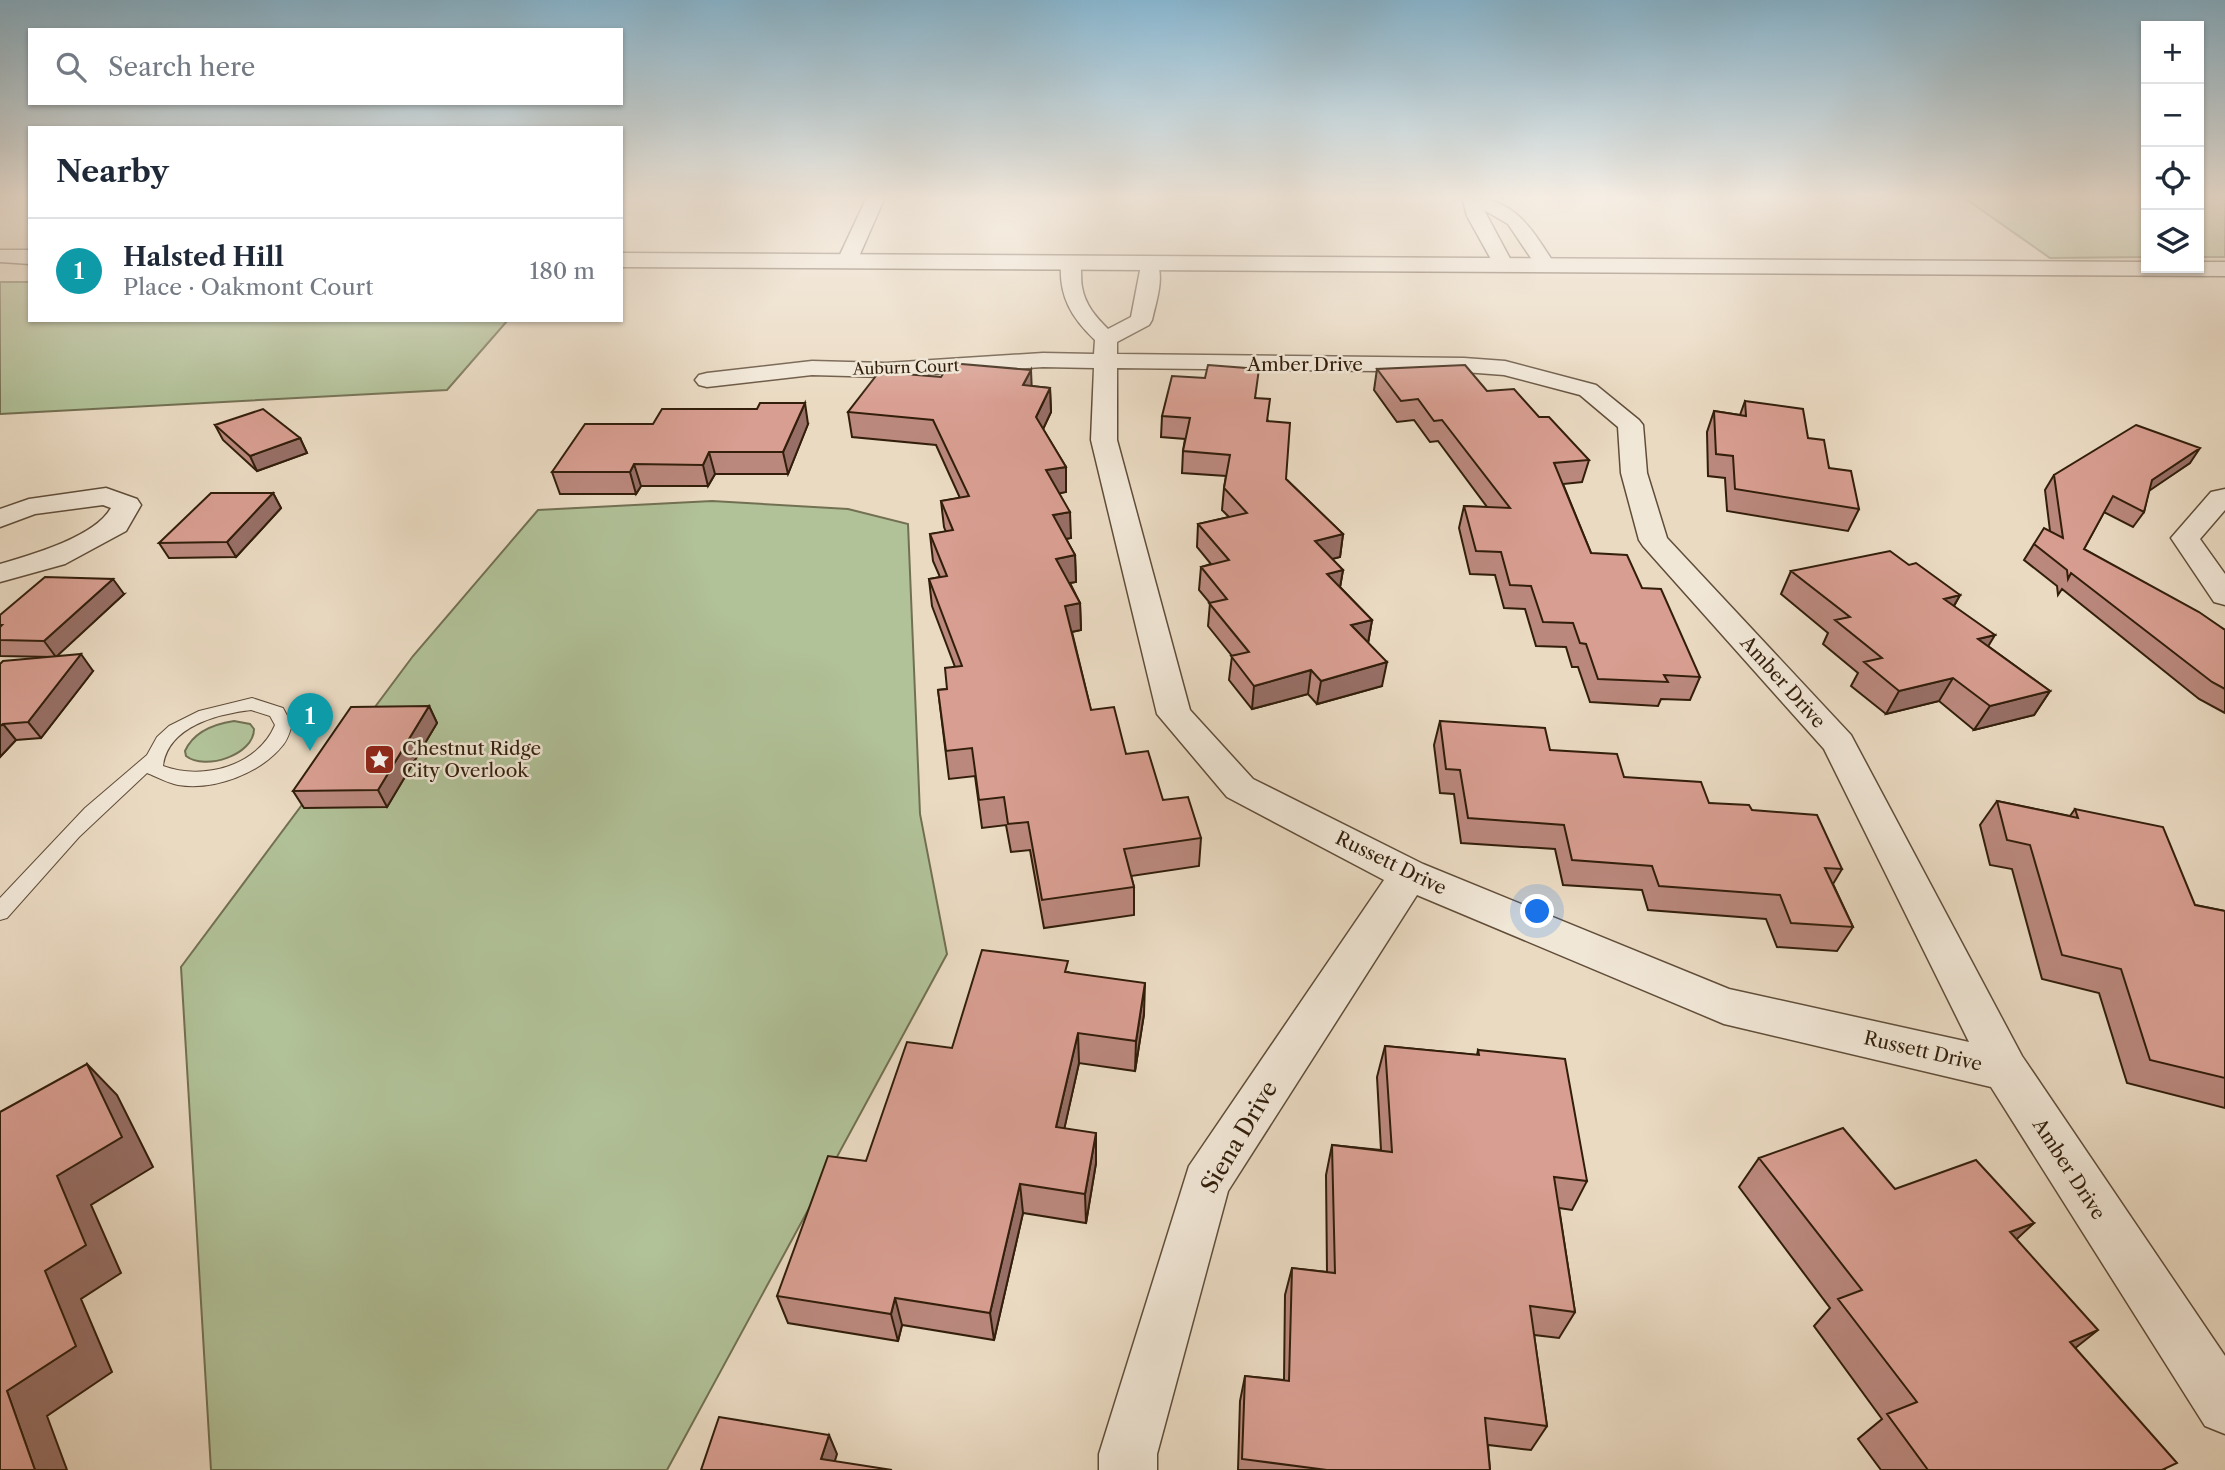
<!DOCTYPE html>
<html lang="en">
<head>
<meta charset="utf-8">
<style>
	body { margin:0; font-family:"Libre Caslon Text",serif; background:#f2f2f3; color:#1f2937 }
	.controls { position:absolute; right:21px; top:21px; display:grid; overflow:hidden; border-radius:0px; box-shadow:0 2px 5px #0004 }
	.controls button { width:63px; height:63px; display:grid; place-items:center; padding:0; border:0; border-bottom:2px solid #e0e1e3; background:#fff; color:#1f2937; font:35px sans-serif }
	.you { position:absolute; left:1538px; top:912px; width:24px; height:24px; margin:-18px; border:5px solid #fff; border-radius:50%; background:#1a73e8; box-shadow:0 0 0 10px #1a73e833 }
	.badge { display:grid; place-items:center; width:46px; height:46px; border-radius:50%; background:#8f2418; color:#fff; font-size:23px; font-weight:700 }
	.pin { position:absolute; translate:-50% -58px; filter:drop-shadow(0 2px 4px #0008) }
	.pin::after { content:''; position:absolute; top:37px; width:24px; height:21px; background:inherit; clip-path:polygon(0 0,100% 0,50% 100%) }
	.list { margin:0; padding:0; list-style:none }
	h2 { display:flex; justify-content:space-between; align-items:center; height:91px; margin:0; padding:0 28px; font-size:30px }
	h2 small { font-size:23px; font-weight:400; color:#747a83 }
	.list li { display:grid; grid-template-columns:46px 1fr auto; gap:21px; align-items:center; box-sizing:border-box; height:105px; padding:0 28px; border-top:2px solid #e0e1e3 }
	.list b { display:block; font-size:26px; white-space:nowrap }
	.list p { margin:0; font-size:23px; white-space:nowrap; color:#747a83 }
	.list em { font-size:23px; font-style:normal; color:#747a83 }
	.icon { flex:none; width:38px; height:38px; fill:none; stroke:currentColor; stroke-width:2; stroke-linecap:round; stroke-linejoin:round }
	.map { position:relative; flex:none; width:2225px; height:1470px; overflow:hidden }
	.search { position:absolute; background:#fff; box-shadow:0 2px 5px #0004; left:28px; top:28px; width:595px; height:77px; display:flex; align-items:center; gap:18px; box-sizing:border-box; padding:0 24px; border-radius:0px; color:#747a83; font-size:26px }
	.panel { position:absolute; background:#fff; box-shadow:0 2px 5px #0004; left:28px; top:126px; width:595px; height:196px; border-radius:0px }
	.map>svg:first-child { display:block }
</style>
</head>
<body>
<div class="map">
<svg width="2225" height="1470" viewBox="0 0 2225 1470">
	<rect width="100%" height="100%" fill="#eadac2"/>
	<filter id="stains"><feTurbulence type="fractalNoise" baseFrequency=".00286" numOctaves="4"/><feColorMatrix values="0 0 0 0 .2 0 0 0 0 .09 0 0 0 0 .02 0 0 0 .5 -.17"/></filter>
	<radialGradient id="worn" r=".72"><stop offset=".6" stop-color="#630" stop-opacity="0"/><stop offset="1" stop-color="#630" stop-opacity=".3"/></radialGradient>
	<path fill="#b1c198" stroke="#727052" stroke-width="2" d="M 1963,197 L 2146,197 L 2146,257 L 2050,258 Z
		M 2199,197 L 2225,197 L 2225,257 L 2199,257 Z
		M 0,282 L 30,282 L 30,320 L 508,320 L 447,390 L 0,414 Z
		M 712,501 L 848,509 L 908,524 L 920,814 L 947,954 L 667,1470 L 211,1470 L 181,967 L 413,656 L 538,510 Z
		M 234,721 L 250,724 L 254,729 C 254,755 205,771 186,756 L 185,751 C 194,731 214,724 234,721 Z"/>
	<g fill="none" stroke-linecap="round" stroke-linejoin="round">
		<defs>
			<path id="service" d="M 252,698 L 283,708 L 292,725 C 290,731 288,739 283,745 C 261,773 214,791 178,785 C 168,783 157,777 147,773 L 79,837 L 7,918 L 0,920 L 0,898 L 85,808 L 147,755 L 157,737 L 169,726 L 199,711 ZM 251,710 L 270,716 L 275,725 C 258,766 203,781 163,766 C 168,726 218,714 251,710 Z"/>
			<path id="minor" d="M 867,197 L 885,197 L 857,261 L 854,265 L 840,265 L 837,261 Z
				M 1462,197 C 1516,197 1529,226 1556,266 L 1553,270 L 1539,270 L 1508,224 L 1484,210 L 1514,266 L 1511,270 L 1497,270 L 1467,216 Z
				M 1071,258 L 1078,260 C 1083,268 1080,278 1082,287 C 1085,305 1096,317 1108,329 L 1131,317 L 1142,260 L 1156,260 C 1165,277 1156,302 1152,320 L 1149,325 L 1117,342 L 1117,354 L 1464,358 L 1505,361 L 1596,385 L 1639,420 L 1643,425 L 1647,473 L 1667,538 L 1851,735 L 2022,1056 L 2225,1356 L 2225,1434 L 2205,1426 L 1991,1087 L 1724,1024 L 1417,895 L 1228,1191 L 1157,1454 L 1157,1470 L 1099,1470 L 1099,1454 L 1189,1166 L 1384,880 L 1227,797 L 1157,714 L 1091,440 L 1094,368 L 1043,367 L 886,377 L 812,375 L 707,387 L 699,385 L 695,380 L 699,375 L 707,373 L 812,361 L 886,363 L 1043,353 L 1094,354 L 1095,340 C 1072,318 1059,297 1061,264 L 1064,260 ZM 1117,368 L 1464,372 L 1504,375 L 1580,395 L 1618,427 L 1621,473 L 1639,540 L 1643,546 L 1824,749 L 1969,1042 L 1729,989 L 1423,864 L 1253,779 L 1190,710 L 1117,440 Z
				M 106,488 L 137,499 L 141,505 L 126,531 L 65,564 L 0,582 L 0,564 C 31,555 95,537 111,508 L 103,505 L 35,514 L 0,527 L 0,509 L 29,499 Z
				M 2225,489 L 2225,510 L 2200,539 L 2225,574 L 2225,605 L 2214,602 L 2171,538 L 2211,492 Z"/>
			<path id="tertiary" d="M 0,250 L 30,250 L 30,264 L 0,262 Z
				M 621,253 L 2146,262 L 2146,268 L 2199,268 L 2199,262 L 2225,262 L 2225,276 L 621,267 Z"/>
		</defs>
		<use href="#service" stroke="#604d39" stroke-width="2"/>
		<use href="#minor" stroke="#604d39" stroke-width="3"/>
		<use href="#tertiary" stroke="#604d39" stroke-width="3"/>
		<use href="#service" fill="#f1e7d7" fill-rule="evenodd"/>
		<use href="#minor" fill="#f1e7d7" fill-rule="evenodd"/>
		<use href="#tertiary" fill="#f1e7d7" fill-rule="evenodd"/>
	</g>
	<path fill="#ba887d" stroke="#321e0b" stroke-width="2" d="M 1377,369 L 1487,391 L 1539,417 L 1589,460 L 1582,482 L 1563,484 L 1591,553 L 1642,588 L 1700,677 L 1690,700 L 1661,699 L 1658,706 L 1590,702 L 1578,667 L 1572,667 L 1566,647 L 1536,646 L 1525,609 L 1504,608 L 1495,575 L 1470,574 L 1459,528 L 1464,506 L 1487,507 L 1438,441 L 1430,442 L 1414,420 L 1397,422 L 1374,390 Z
		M 941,377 L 1050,388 L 1051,412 L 1043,429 L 1066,467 L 1066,492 L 1059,493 L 1071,538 L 1066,539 L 1075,555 L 1076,582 L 1070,583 L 1080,603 L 1081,630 L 1072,632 L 1091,710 L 1163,800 L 1201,838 L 1199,866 L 1131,876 L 1134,887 L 1134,915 L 1044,928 L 1030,850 L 1011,852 L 1006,825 L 982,828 L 975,776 L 949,779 L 938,690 L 947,689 L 955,667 L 932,606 L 929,579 L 940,577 L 933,561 L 930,534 L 946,532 L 944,527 L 941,501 L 960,498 L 936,445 L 852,437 L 848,412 Z
		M 1256,398 L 1268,421 L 1286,479 L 1343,534 L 1340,557 L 1332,559 L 1343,570 L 1340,587 L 1372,620 L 1368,643 L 1382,686 L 1317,704 L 1308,694 L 1252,709 L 1229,680 L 1232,656 L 1208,626 L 1210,603 L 1199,590 L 1201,567 L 1211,564 L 1197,547 L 1198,524 L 1229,517 L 1222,510 L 1224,488 L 1226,476 L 1182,473 L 1183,451 L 1185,439 L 1161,437 L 1162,416 Z
		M 1745,401 L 1808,438 L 1859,509 L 1848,531 L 1727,511 L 1725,478 L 1708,476 L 1707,432 L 1714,411 L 1740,415 Z
		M 808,424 L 788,474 L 715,474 L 708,486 L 641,486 L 636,494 L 560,494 L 552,472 Z
		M 215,425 L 300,438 L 307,453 L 257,471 L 223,440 Z
		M 2190,463 L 2149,490 L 2144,512 L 2133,527 L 2104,512 L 2084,549 L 2225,630 L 2225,713 L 2199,699 L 2062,589 L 2058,595 L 2057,586 L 2024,560 L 2034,544 L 2050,531 L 2045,490 L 2054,475 Z
		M 273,493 L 281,508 L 236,557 L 169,558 L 159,543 Z
		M 1909,565 L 1960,595 L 1954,606 L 1988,646 L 2050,691 L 2034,715 L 1974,730 L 1939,701 L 1886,714 L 1851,686 L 1858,673 L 1823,644 L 1828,633 L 1781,594 L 1791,571 Z
		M 124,594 L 56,656 L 93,671 L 41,738 L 16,740 L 0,757 L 0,664 L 52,657 L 0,656 L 0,615 Z
		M 429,706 L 437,723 L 387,807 L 304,808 L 293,791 Z
		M 1440,721 L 1550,750 L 1624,777 L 1709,803 L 1752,810 L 1842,869 L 1833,884 L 1853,927 L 1837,951 L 1777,947 L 1766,919 L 1648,910 L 1642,890 L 1563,885 L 1555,849 L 1461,843 L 1454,794 L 1440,793 L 1434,745 Z
		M 1997,801 L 2070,816 L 2075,809 L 2195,905 L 2225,911 L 2225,1108 L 2127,1083 L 2099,993 L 2042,979 L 2012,869 L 1990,865 L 1980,825 Z
		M 1068,972 L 1144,1014 L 1135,1071 L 1079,1063 L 1064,1129 L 1096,1163 L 1086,1223 L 1023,1213 L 994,1340 L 902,1325 L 898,1341 L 788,1323 L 777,1296 L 866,1161 L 952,1048 Z
		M 1385,1046 L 1477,1055 L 1478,1050 L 1587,1181 L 1572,1210 L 1559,1208 L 1575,1312 L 1559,1338 L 1534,1335 L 1547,1426 L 1531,1450 L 1488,1445 L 1490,1470 L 1238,1470 L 1240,1401 L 1245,1376 L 1284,1380 L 1285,1295 L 1292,1268 L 1327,1272 L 1326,1175 L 1332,1145 L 1381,1150 L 1377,1077 Z
		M 1759,1158 L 2034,1223 L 2016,1239 L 2075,1348 L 2165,1470 L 1881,1470 L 1858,1439 L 1882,1419 L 1814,1326 L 1830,1308 L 1739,1187 Z"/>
	<path fill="#976f66" stroke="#321e0b" stroke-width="2" d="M 1031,370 L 1032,394 L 1023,385 Z
		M 1050,388 L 1051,412 L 1037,442 L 1036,417 Z
		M 805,403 L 808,424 L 788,474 L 783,452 Z
		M 300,438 L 307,453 L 257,471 L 250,456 Z
		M 2200,448 L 2190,463 L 2143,495 L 2152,480 Z
		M 709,452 L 715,474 L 708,486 L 703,465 Z
		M 634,464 L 641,486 L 636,494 L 630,472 Z
		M 1066,467 L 1066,492 L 1047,496 L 1046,470 Z
		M 273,493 L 281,508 L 236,557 L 227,542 Z
		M 1070,512 L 1071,538 L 1054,541 L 1053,515 Z
		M 1343,534 L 1340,557 L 1312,564 L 1315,541 Z
		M 1075,555 L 1076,582 L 1057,585 L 1056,559 Z
		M 1343,570 L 1339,593 L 1327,574 Z
		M 113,579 L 124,594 L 56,657 L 44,641 Z
		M 1960,595 L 1947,618 L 1944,599 Z
		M 1080,603 L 1081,630 L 1066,633 L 1065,606 Z
		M 1372,620 L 1368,643 L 1351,625 Z
		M 1995,635 L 1981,658 L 1978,639 Z
		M 81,654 L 93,671 L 41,738 L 28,722 Z
		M 1387,662 L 1382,686 L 1317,704 L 1321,681 Z
		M 1311,670 L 1308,694 L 1252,709 L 1254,686 Z
		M 1953,678 L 1939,701 L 1886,714 L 1899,691 Z
		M 2050,691 L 2034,715 L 1974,730 L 1990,706 Z
		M 429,706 L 437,723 L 387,807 L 378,790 Z
		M 3,724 L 16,740 L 0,757 L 0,726 Z
		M 1145,983 L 1144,1014 L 1135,1071 L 1136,1041 Z
		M 1078,1033 L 1079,1063 L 1058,1157 L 1056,1127 Z
		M 87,1064 L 117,1095 L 153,1167 L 91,1205 L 121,1273 L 81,1299 L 112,1372 L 47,1416 L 67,1470 L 35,1470 L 7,1391 L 45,1271 L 57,1176 Z
		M 1096,1133 L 1096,1163 L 1086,1223 L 1085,1194 Z
		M 1020,1184 L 1023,1213 L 994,1340 L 990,1313 Z
		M 2034,1223 L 2004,1251 L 2010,1232 Z
		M 895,1298 L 902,1325 L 898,1341 L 891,1314 Z
		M 2098,1330 L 2064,1357 L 2070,1342 Z
		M 829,1435 L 837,1454 L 832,1470 L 821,1459 Z"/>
	<path fill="#d89e91" stroke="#321e0b" stroke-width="2" d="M 950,363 L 1031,370 L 1023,385 L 1050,388 L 1036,417 L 1066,467 L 1046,470 L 1070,512 L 1053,515 L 1075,555 L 1056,559 L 1080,603 L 1065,606 L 1091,710 L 1114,707 L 1126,754 L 1148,751 L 1163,800 L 1188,797 L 1201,838 L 1124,849 L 1134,887 L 1042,900 L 1028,822 L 1008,824 L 1004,797 L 979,800 L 972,748 L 946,751 L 938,690 L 947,689 L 945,668 L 962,666 L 929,579 L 947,576 L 930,534 L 953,530 L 941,501 L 969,496 L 933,420 L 848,412 L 879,372 L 941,377 Z
		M 1208,365 L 1259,369 L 1255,398 L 1270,399 L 1267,421 L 1290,423 L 1286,479 L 1343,534 L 1315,541 L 1343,570 L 1327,574 L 1372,620 L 1351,625 L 1387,662 L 1321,681 L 1311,670 L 1254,686 L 1231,656 L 1249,652 L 1209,603 L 1227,599 L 1201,567 L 1229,560 L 1198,524 L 1247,513 L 1224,488 L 1230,455 L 1183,451 L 1190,418 L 1162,416 L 1172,376 L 1205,378 Z
		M 1465,365 L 1487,391 L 1514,389 L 1539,417 L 1549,417 L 1589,460 L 1554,463 L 1591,553 L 1627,555 L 1642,588 L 1661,589 L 1700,677 L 1664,675 L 1668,682 L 1598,679 L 1586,644 L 1580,643 L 1573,623 L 1543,622 L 1531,586 L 1510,585 L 1501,552 L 1476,551 L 1464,506 L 1510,508 L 1442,420 L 1434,421 L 1418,399 L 1401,401 L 1377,369 Z
		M 1745,401 L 1803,409 L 1808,438 L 1824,440 L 1829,468 L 1851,471 L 1859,509 L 1735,489 L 1733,456 L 1716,454 L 1714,411 L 1746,416 Z
		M 760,403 L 805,403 L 783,452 L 709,452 L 703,465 L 634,464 L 630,472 L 552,472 L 585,424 L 653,424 L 662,409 L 757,409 Z
		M 263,409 L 300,438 L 250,456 L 215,425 Z
		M 2136,425 L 2200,448 L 2152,480 L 2144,512 L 2113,496 L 2084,549 L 2199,612 L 2225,630 L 2225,689 L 2212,682 L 2071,573 L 2068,579 L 2067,570 L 2034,544 L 2044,528 L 2063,538 L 2054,475 Z
		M 211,493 L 273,493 L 227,542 L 159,543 Z
		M 1890,551 L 1909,565 L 1916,563 L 1960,595 L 1944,599 L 1995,635 L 1978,639 L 2050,691 L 1990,706 L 1953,678 L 1899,691 L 1864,662 L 1882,658 L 1835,620 L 1850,617 L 1791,571 Z
		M 45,577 L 113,579 L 44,641 L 0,640 L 0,627 L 2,625 L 0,625 L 0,615 Z
		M 81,654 L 28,722 L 3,724 L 0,726 L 0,664 L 3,661 Z
		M 429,706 L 378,790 L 293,791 L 351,707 Z
		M 1440,721 L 1545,728 L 1550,750 L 1617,754 L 1624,777 L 1701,782 L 1709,803 L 1749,805 L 1752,810 L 1817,815 L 1842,869 L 1825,868 L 1853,927 L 1791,923 L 1780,895 L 1659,886 L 1652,866 L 1572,860 L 1564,825 L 1468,818 L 1460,770 L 1446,769 Z
		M 1997,801 L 2078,818 L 2075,809 L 2163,827 L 2195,905 L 2225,911 L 2225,1078 L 2150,1060 L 2121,969 L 2062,955 L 2030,845 L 2007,840 Z
		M 982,950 L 1068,961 L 1065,972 L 1145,983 L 1136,1041 L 1078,1033 L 1056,1127 L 1096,1133 L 1085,1194 L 1020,1184 L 990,1313 L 895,1298 L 891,1314 L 777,1296 L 828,1156 L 866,1161 L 907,1042 L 952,1048 Z
		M 1385,1046 L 1479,1055 L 1478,1050 L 1565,1059 L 1587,1181 L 1554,1177 L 1575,1312 L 1530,1306 L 1547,1426 L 1485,1418 L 1490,1470 L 1327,1470 L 1242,1459 L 1245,1376 L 1289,1381 L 1292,1268 L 1335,1273 L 1332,1145 L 1392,1152 Z
		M 87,1064 L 122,1137 L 57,1176 L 86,1245 L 45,1271 L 76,1346 L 7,1391 L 35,1470 L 0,1470 L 0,1112 Z
		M 1843,1128 L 1895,1189 L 1976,1160 L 2034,1223 L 2010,1232 L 2098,1330 L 2070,1342 L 2177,1463 L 2162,1470 L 1928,1470 L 1887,1414 L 1917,1402 L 1838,1299 L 1862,1290 L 1759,1158 Z
		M 719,1417 L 829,1435 L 821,1459 L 892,1470 L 701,1470 Z"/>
	<linearGradient id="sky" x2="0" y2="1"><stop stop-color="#88b7d1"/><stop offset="0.49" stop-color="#f6eee4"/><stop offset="1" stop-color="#f6eee4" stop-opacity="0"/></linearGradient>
	<rect width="2225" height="403" fill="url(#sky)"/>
	<defs>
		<symbol id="sight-square" viewBox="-11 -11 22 22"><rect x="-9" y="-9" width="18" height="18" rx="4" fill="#8f2418" stroke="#f1e7d7"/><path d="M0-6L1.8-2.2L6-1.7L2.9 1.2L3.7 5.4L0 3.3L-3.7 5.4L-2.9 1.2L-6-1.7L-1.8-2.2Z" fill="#fff"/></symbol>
	</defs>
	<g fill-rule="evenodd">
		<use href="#sight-square" x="362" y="742" width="35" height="35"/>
	</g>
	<g text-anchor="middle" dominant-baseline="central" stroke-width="5" stroke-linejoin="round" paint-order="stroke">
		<g font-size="16" fill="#321e0b" stroke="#f1e7d7">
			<text transform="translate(906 367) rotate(-2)">Auburn Court</text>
		</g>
		<g font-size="19" fill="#321e0b" stroke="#f1e7d7">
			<text x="1305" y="364">Amber Drive</text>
			<text transform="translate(1783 682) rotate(48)">Amber Drive</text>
			<text transform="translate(1391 863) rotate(26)">Russett Drive</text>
			<text transform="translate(1923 1051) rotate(13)">Russett Drive</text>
			<text transform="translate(2069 1169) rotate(57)">Amber Drive</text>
		</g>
		<g font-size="19" fill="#321e0b" stroke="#f1e7d7" text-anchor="start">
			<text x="402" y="748">Chestnut Ridge<tspan x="402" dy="22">City Overlook</tspan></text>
		</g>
		<g font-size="23" fill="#321e0b" stroke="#f1e7d7">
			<text transform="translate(1239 1137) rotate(-59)">Siena Drive</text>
		</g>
	</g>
	<rect width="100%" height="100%" filter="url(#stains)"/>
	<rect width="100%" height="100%" fill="url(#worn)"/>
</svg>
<div class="controls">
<button>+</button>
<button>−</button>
<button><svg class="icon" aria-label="locate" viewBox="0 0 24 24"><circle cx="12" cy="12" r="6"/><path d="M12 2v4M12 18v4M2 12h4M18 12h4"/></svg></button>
<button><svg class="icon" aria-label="layers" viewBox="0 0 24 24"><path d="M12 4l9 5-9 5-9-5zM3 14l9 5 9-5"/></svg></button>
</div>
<div class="you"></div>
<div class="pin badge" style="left:310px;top:751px;background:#0f9aa8">1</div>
<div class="search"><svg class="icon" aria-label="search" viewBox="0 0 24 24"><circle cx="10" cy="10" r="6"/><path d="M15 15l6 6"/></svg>Search here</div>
<section class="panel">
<h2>Nearby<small></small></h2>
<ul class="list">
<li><span class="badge" style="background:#0f9aa8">1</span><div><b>Halsted Hill</b><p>Place · Oakmont Court</p></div><em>180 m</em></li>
</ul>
</section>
</div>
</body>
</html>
